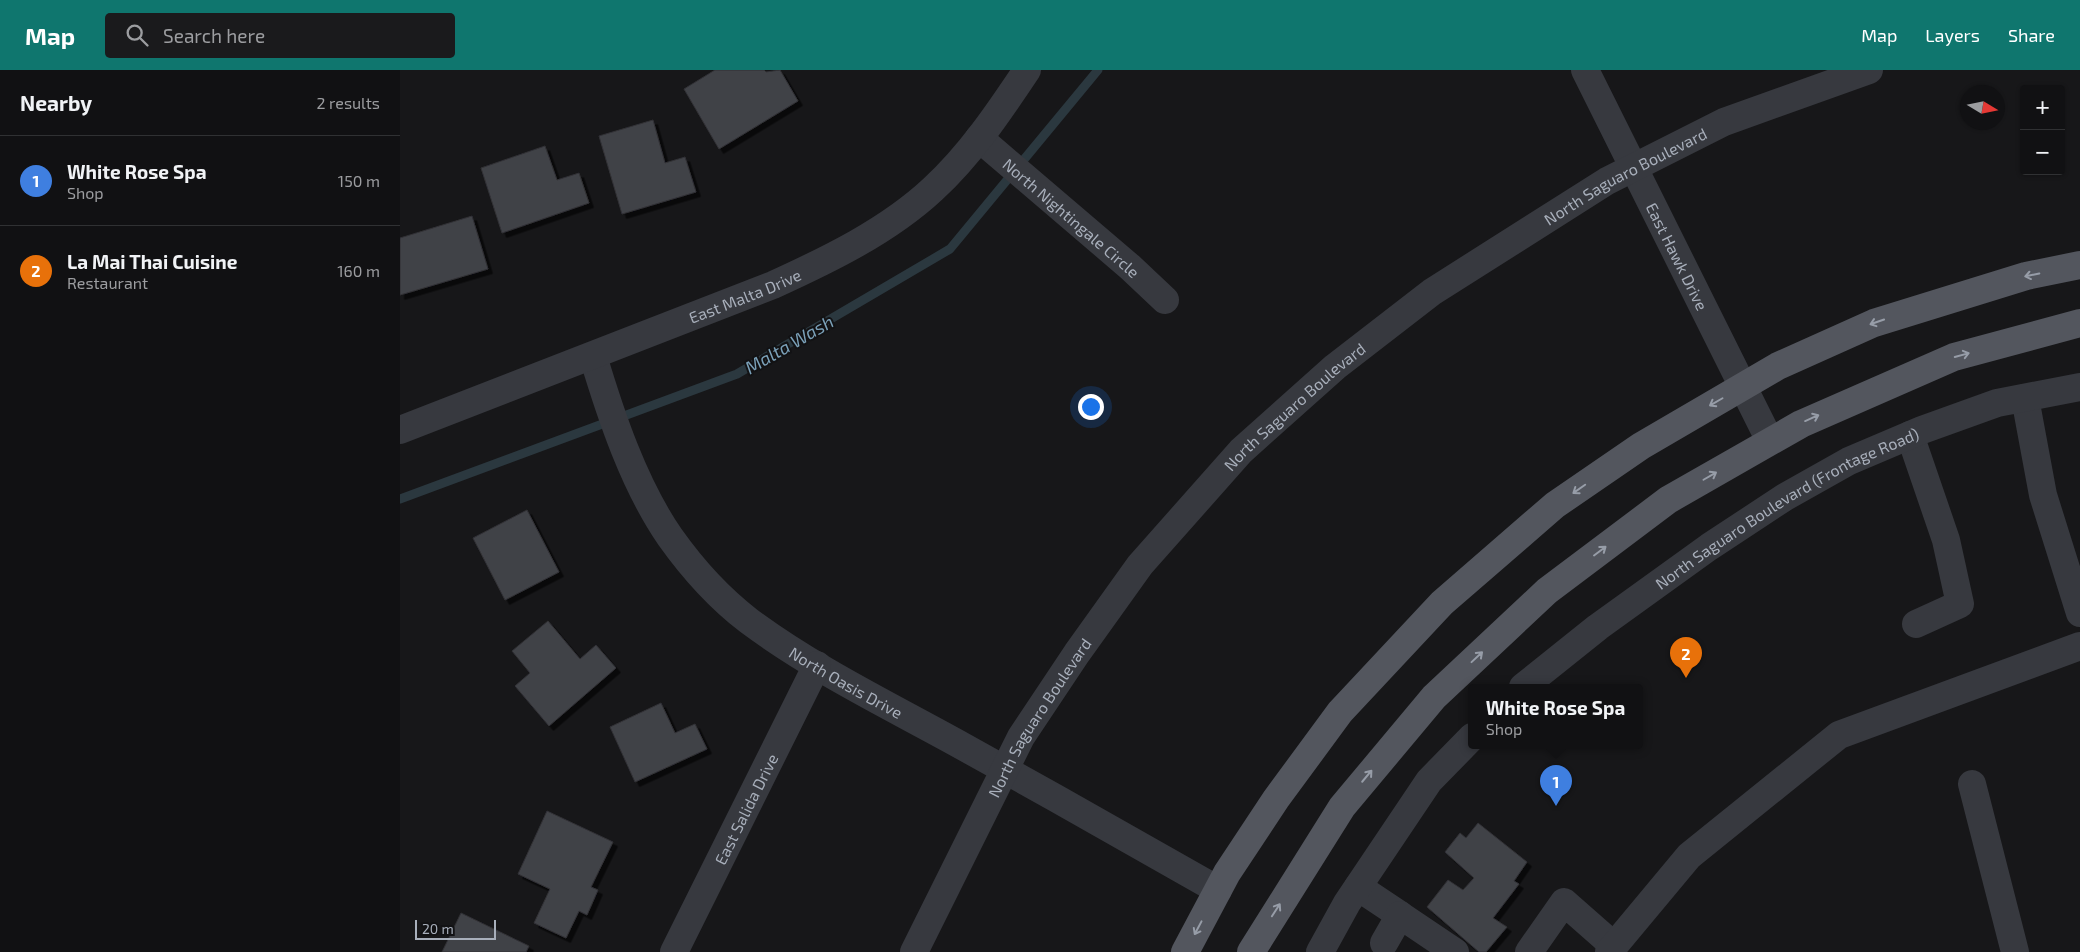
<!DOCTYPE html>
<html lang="en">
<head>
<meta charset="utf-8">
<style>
	body { margin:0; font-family:"Exo 2",sans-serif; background:#1a1a1c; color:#f1f3f6 }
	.controls { position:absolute; right:15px; top:15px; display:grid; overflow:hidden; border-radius:5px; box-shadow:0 1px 4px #0004 }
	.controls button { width:45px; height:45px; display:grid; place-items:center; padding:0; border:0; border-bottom:1px solid #303133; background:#111113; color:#f1f3f6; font:25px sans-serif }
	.compass { position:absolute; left:1560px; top:15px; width:45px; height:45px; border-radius:50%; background:#111113; box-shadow:0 1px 4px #0004; rotate:100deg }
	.scale { position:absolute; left:15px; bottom:12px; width:81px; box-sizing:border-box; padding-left:5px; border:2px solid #a8afbb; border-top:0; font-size:14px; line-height:18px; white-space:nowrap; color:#a8afbb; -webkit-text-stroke:4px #121214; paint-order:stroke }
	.you { position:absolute; left:690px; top:336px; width:18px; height:18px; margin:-12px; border:4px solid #fff; border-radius:50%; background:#1a73e8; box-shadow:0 0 0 8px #1a73e833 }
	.badge { display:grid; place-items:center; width:32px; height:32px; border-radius:50%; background:#0f766e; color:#fff; font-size:16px; font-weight:700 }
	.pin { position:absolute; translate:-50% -41px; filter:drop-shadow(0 1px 2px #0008) }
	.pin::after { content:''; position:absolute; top:26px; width:18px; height:15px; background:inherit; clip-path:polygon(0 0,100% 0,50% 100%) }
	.popup { position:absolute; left:1068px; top:614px; width:175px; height:65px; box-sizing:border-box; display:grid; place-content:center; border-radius:5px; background:#111113; filter:drop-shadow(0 1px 4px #0005); font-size:16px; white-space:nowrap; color:#9c9da0 }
	.popup b { font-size:19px; color:#f1f3f6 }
	.popup::after { content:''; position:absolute; left:50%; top:100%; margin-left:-10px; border:10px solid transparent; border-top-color:#111113 }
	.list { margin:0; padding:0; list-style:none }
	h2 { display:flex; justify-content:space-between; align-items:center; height:65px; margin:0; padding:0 20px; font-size:21px }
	h2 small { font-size:16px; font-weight:400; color:#9c9da0 }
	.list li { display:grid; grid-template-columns:32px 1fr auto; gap:15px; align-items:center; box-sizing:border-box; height:90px; padding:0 20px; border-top:1px solid #303133 }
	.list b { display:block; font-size:19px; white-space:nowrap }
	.list p { margin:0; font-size:16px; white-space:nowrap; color:#9c9da0 }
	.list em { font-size:16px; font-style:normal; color:#9c9da0 }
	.icon { flex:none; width:28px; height:28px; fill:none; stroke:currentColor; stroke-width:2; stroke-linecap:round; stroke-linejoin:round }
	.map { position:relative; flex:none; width:1680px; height:882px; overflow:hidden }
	header { display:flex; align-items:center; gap:30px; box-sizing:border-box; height:70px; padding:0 25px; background:#0f766e; color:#fff }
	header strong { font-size:24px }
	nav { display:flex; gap:28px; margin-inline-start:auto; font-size:18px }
	.search { width:350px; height:45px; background:#1a1a1c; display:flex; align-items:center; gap:12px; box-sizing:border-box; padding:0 18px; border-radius:5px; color:#9c9da0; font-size:19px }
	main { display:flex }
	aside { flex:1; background:#111113 }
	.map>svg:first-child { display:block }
</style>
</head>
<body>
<header>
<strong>Map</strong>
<div class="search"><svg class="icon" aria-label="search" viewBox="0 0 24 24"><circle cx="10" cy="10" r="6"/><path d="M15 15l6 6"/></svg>Search here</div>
<nav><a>Map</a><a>Layers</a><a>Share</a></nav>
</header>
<main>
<aside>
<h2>Nearby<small>2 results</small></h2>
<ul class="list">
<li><span class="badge" style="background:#3f7fe0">1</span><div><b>White Rose Spa</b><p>Shop</p></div><em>150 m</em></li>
<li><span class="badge" style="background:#e8710a">2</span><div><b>La Mai Thai Cuisine</b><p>Restaurant</p></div><em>160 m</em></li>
</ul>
</aside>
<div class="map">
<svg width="1680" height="882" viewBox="0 0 1680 882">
	<defs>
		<filter id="shadow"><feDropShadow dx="4.5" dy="4.5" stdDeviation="0" flood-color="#0009"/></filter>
	</defs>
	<rect width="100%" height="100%" fill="#171719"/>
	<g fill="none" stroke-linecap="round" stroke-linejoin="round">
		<path stroke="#2b383f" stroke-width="9" d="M 0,429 L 337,304 L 550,179 L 698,0"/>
	</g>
	<path fill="#414247" stroke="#313136" filter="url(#shadow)" d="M 315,0 L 364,0 L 366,2 L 380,0 L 398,31 L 319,79 L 284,19 Z
		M 253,50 L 265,93 L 285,87 L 296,122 L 222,144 L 199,66 Z
		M 145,76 L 157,110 L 179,103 L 189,133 L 102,163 L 81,98 Z
		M 72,146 L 88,199 L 0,225 L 0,168 Z
		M 127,440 L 159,502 L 105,530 L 73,468 Z
		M 148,551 L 180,589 L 196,575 L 216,598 L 149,656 L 115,616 L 130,603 L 112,581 Z
		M 261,633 L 275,663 L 295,654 L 307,679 L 235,712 L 210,657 Z
		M 147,741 L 213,772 L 191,817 L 198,820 L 187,845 L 179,841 L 166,868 L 134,853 L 150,819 L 118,804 Z
		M 1078,753 L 1127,792 L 1114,811 L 1119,814 L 1093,848 L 1107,857 L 1086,882 L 1079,882 L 1027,837 L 1048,810 L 1063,820 L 1074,808 L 1045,782 L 1060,763 L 1066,768 Z
		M 61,843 L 129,876 L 126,882 L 42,882 Z"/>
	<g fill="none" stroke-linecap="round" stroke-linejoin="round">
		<g stroke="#37393f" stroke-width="28">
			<path id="s1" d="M 1185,0 L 1370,371"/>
			<path id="s2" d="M 579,68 L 730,197 L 765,230"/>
			<path id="s3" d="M 193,286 C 211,346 234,415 270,467 C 292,498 319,528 349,551 C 415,600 492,637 564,677 C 649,724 734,772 818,820"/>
			<path d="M 1625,328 L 1643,425 L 1680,543"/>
			<path id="s4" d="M 0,360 L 373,215 C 428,190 488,161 533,119 C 570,85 599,42 627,0"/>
			<path d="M 1510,365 L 1546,470 L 1560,534 L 1516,554"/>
			<path id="s5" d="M 1123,617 L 1198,557 L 1309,477 L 1385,427 L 1449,391 L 1522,360 L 1597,333 L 1680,317"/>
			<path d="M 1572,714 L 1615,882"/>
			<path d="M 958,817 L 1000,845"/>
			<path d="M 984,873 L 1000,845 L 1055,882"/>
			<path id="s6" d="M 274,882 L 417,595"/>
			<path id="s7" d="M 514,882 L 621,667 L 677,583 L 740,495 L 841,381 L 935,297 L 1032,222 L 1207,111 L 1324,52 L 1469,0"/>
			<path d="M 920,882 L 947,833 L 1029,711 L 1072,667"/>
			<path d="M 1129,882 L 1164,832 L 1214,876"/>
			<path d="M 1209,882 L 1289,786 L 1439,665 L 1680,576"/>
		</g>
		<path stroke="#53565e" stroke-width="28" d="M 785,882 L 827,803 L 876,729 L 940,642 L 1042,533 L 1155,435 L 1241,376 L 1378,296 L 1474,253 L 1626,206 L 1680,195
			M 851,882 L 942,737 L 1034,627 L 1147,521 L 1268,430 L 1401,354 L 1554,287 L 1680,253"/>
	</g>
	<defs><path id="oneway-shaft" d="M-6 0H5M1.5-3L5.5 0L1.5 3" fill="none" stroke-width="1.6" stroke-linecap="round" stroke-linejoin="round" transform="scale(1.25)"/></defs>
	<g stroke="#979da8">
		<use href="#oneway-shaft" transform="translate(1632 205) rotate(168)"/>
		<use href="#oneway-shaft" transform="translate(1477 252) rotate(161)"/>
		<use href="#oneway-shaft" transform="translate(1562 285) rotate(-15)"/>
		<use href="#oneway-shaft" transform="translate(1316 332) rotate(150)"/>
		<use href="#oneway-shaft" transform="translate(1412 348) rotate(-24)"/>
		<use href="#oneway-shaft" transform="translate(1310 406) rotate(-30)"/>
		<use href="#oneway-shaft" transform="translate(1179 419) rotate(145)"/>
		<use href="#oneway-shaft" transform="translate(1200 481) rotate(-37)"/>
		<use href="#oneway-shaft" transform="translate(1077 587) rotate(-43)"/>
		<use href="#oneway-shaft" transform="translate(967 706) rotate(-50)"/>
		<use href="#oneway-shaft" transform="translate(876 840) rotate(-57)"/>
		<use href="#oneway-shaft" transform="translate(798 858) rotate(118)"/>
	</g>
	<g text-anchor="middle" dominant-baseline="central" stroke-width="4" stroke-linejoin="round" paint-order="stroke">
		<g font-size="16" fill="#a8afbb" stroke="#121214">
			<text stroke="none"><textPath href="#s7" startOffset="1076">North Saguaro Boulevard</textPath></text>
			<text stroke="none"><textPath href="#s2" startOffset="122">North Nightingale Circle</textPath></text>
			<text stroke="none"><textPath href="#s1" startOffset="208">East Hawk Drive</textPath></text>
			<text stroke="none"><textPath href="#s4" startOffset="370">East Malta Drive</textPath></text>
			<text stroke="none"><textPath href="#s7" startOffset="671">North Saguaro Boulevard</textPath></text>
			<text stroke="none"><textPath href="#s5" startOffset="320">North Saguaro Boulevard (Frontage Road)</textPath></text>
			<text stroke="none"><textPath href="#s3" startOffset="428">North Oasis Drive</textPath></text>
			<text stroke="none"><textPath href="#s7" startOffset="266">North Saguaro Boulevard</textPath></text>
			<text stroke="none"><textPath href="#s6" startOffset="160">East Salida Drive</textPath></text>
		</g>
		<g font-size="18" font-style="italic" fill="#7ba1b9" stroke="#121214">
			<text transform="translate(389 274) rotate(-30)">Malta Wash</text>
		</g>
	</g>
</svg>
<div class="controls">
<button>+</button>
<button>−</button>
</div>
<svg class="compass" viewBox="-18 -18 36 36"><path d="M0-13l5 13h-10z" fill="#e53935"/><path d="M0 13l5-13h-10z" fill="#9c9da0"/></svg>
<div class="scale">20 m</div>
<div class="you"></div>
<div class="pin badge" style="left:1156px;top:736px;background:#3f7fe0">1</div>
<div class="popup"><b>White Rose Spa</b>Shop</div>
<div class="pin badge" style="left:1286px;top:608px;background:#e8710a">2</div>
</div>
</main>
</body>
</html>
